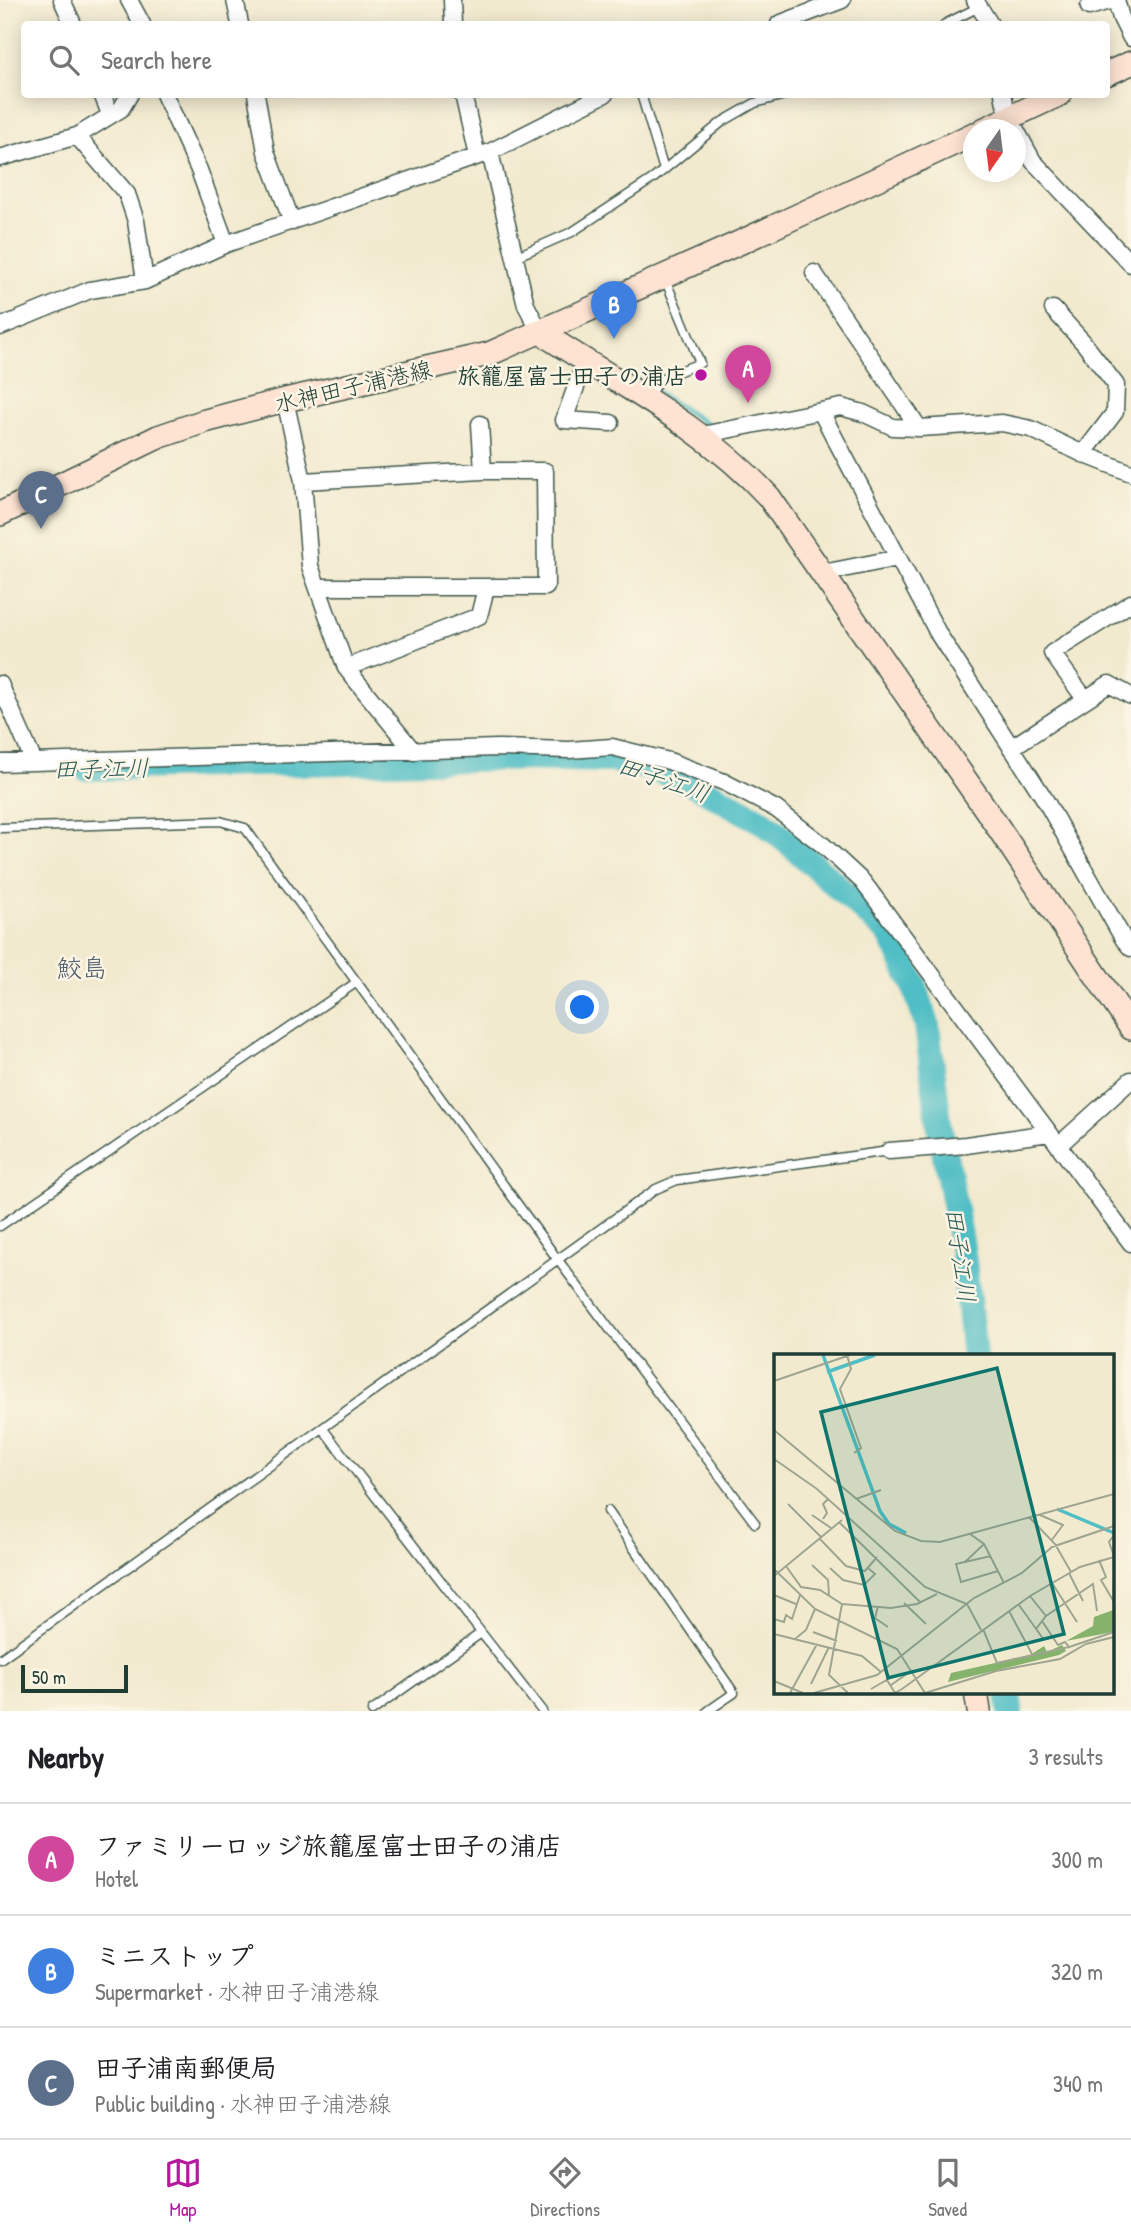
<!DOCTYPE html>
<html lang="en">
<head>
<meta charset="utf-8">
<style>
	body { margin:0; font-family:"Patrick Hand","Klee One",sans-serif; background:#f2f2f2; color:#202124 }
	.compass { position:absolute; left:963px; top:119px; width:63px; height:63px; border-radius:50%; background:#fff; box-shadow:0 4px 18px #0003; rotate:194deg }
	.scale { position:absolute; left:21px; bottom:18px; width:107px; box-sizing:border-box; padding-left:7px; border:4px solid #1f3d34; border-top:0; font-size:19px; line-height:24px; white-space:nowrap; color:#1f3d34; -webkit-text-stroke:5px #fcf5e5; paint-order:stroke }
	.you { position:absolute; left:583px; top:1008px; width:24px; height:24px; margin:-18px; border:5px solid #fff; border-radius:50%; background:#1a73e8; box-shadow:0 0 0 10px #1a73e833 }
	.badge { display:grid; place-items:center; width:46px; height:46px; border-radius:50%; background:#b5179e; color:#fff; font-size:23px; font-weight:700 }
	.pin { position:absolute; translate:-50% -58px; filter:drop-shadow(0 2px 4px #0008) }
	.pin::after { content:''; position:absolute; top:37px; width:24px; height:21px; background:inherit; clip-path:polygon(0 0,100% 0,50% 100%) }
	.list { margin:0; padding:0; list-style:none }
	h2 { display:flex; justify-content:space-between; align-items:center; height:91px; margin:0; padding:0 28px; font-size:30px }
	h2 small { font-size:23px; font-weight:400; color:#757577 }
	.list li { display:grid; grid-template-columns:46px 1fr auto; gap:21px; align-items:center; box-sizing:border-box; height:112px; padding:0 28px; border-top:2px solid #e0e0e0 }
	.list b { display:block; font-size:26px; white-space:nowrap }
	.list p { margin:0; font-size:23px; white-space:nowrap; color:#757577 }
	.list em { font-size:23px; font-style:normal; color:#757577 }
	.icon { flex:none; width:38px; height:38px; fill:none; stroke:currentColor; stroke-width:2; stroke-linecap:round; stroke-linejoin:round }
	.map { position:relative; flex:none; width:1131px; height:1711px; overflow:hidden }
	.search { position:absolute; background:#fff; box-shadow:0 4px 18px #0003; left:21px; right:21px; top:21px; height:77px; display:flex; align-items:center; gap:18px; box-sizing:border-box; padding:0 24px; border-radius:7px; color:#757577; font-size:26px }
	.sheet { height:427px; background:#fff }
	nav { display:flex; justify-content:space-around; align-items:center; box-sizing:border-box; height:98px; border-top:2px solid #e0e0e0; background:#fff; font-size:19px; color:#757577 }
	nav a { display:grid; justify-items:center; gap:4px }
	nav .on { color:#b5179e }
	.map>svg:first-child { display:block }
</style>
</head>
<body>
<div class="map">
<svg width="1131" height="1711" viewBox="0 0 1131 1711">
	<rect width="100%" height="100%" fill="#fcf5e5"/>
	<filter id="ink" filterUnits="userSpaceOnUse"><feTurbulence type="fractalNoise" baseFrequency=".0143" numOctaves="2"/><feDisplacementMap in="SourceGraphic" scale="14" xChannelSelector="R" yChannelSelector="G"/><feConvolveMatrix kernelMatrix="1 2 1 2 8 2 1 2 1" color-interpolation-filters="sRGB"/></filter>
	<filter id="wash" filterUnits="userSpaceOnUse"><feTurbulence type="fractalNoise" baseFrequency=".00686" numOctaves="4" result="noise"/><feDisplacementMap in="SourceGraphic" scale="28" xChannelSelector="R" yChannelSelector="G"/><feGaussianBlur stdDeviation="1.57" result="paint"/><feColorMatrix in="noise" values="0 0 0 0 0 0 0 0 0 0 0 0 0 0 0 0 0 1.4 0 .05"/><feComposite in="paint" operator="in"/></filter>
	<g filter="url(#wash)">
		<rect width="100%" height="100%" fill="#f2eacf"/>
		<g fill="none" stroke-linecap="round" stroke-linejoin="round">
			<path stroke="#50bec5" stroke-width="4.5" d="M 638,380 L 710,426 L 714,425"/>
			<path stroke="#50bec5" stroke-width="26" d="M 86,768 L 515,758 L 613,760 L 652,768 L 696,785 L 763,822 L 795,848 L 890,934 L 915,987 L 927,1025 L 939,1123 L 963,1252 L 974,1356
				M 1008,1692 L 1010,1711"/>
		</g>
	</g>
	<g filter="url(#ink)">
		<g fill="none" stroke-linecap="round" stroke-linejoin="round">
			<defs>
				<path id="lane" d="M 945,24 L 979,7
					M 641,94 L 664,170
					M 515,257 L 572,232 L 654,178 L 722,122 L 755,103 L 789,94
					M 648,396 L 660,379 L 700,363 L 665,279
					M 0,828 L 220,821 L 245,828 L 558,1260 L 755,1523
					M 0,1226 L 357,982
					M 323,1429 L 542,1711
					M 608,1511 L 734,1693 L 708,1711
					M 0,1659 L 656,1189 L 677,1180 L 889,1151
					M 372,1711 L 481,1633"/>
				<path id="street" d="M 62,0 L 73,24
					M 129,0 L 142,24
					M 235,0 L 240,24
					M 452,0 L 453,24
					M 975,0 L 990,24
					M 1116,0 L 1121,18 L 1131,38
					M 1089,7 L 1113,0
					M 779,24 L 842,0
					M 102,94 L 110,114
					M 164,94 L 199,170 L 226,244
					M 256,94 L 266,152 L 292,222
					M 463,94 L 477,156
					M 1003,94 L 1008,118 L 1012,125
					M 1016,130 L 1033,161 L 1131,264
					M 77,136 L 127,194 L 136,221 L 145,281
					M 490,152 L 526,305 L 540,332
					M 0,158 L 77,136 L 121,109 L 130,94
					M 814,273 L 919,428
					M 1053,309 L 1083,342 L 1116,385 L 1115,412 L 1083,454
					M 0,327 L 90,290 L 145,281 L 226,244 L 490,152 L 605,94
					M 585,362 L 564,420 L 611,423
					M 285,400 L 303,481 L 310,566 L 346,668 L 414,752
					M 821,412 L 939,635 L 1044,798 L 1124,940 L 1131,948
					M 480,424 L 483,471
					M 702,435 L 841,407 L 863,413 L 893,427 L 919,428 L 1002,423 L 1031,429 L 1083,454 L 1131,473
					M 303,481 L 483,471 L 545,471 L 546,587 L 318,587
					M 823,573 L 898,558
					M 346,668 L 479,616 L 486,588
					M 0,684 L 34,762
					M 1085,699 L 1052,653 L 1131,603
					M 1011,748 L 1109,684 L 1131,696
					M 0,763 L 498,748 L 569,750 L 612,747 L 669,761 L 724,782 L 776,809 L 823,845 L 863,882 L 1131,1243
					M 1059,1145 L 1131,1080
					M 889,1151 L 966,1145 L 1049,1133"/>
				<path id="secondary" d="M 1106,74 L 1131,63
					M 983,130 L 1060,94
					M 540,332 C 619,384 704,426 769,497 L 994,821 L 1131,1028
					M 0,514 L 158,437 L 205,421 L 285,400 L 489,354 L 741,242 L 974,134
					M 976,1692 L 979,1711"/>
			</defs>
			<use href="#lane" stroke="#3f574b" stroke-width="11"/>
			<use href="#street" stroke="#3f574b" stroke-width="19"/>
			<use href="#secondary" stroke="#3f574b" stroke-width="26"/>
			<use href="#lane" stroke="#fff" stroke-width="8"/>
			<use href="#street" stroke="#fff" stroke-width="16"/>
			<use href="#secondary" stroke="#fee3d2" stroke-width="23"/>
		</g>
	</g>
	<circle fill="#b5179e" stroke="#fcf5e5" stroke-width="2.5" cx="701" cy="375" r="7"/>
	<g text-anchor="middle" dominant-baseline="central" stroke-width="5" stroke-linejoin="round" paint-order="stroke">
		<g font-size="23" font-weight="bold" fill="#1f3d34" stroke="#fcf5e5" text-anchor="end">
			<text x="687" y="375">旅籠屋富士田子の浦店</text>
		</g>
		<g font-size="23" fill="#1f3d34" stroke="#fcf5e5">
			<text transform="translate(353 386) rotate(-13)">水神田子浦港線</text>
		</g>
		<g font-size="24" font-style="italic" fill="#2b5d58" stroke="#fcf5e5">
			<text transform="translate(101 768) rotate(-1)">田子江川</text>
			<text transform="translate(664 779) rotate(19)">田子江川</text>
			<text transform="translate(961 1255) rotate(82)">田子江川</text>
		</g>
		<g font-size="26" fill="#4f5e6e" stroke="#fcf5e5">
			<text x="82" y="967">鮫島</text>
		</g>
	</g>
	<g transform="translate(774 1354)">
		<rect width="340" height="340" fill="#f2eacf"/>
		<path d="M 339,256 L 339,278 L 292,287 L 319,272 L 320,263 ZM 288,291 L 292,297 L 285,301 L 174,328 L 177,319 L 256,301 L 270,292 L 273,298 Z" fill="#86b36c"/>
		<path fill="none" stroke="#50bec5" stroke-width="3.5" d="M 49,1 L 106,157 L 115,170 L 132,179M 53,18 L 101,1M 283,155 L 340,179"/>
		<path fill="none" stroke="#9ea591" stroke-width="2" d="M 73,1 L 77,15 L 66,35 L 87,94 L 80,99M 0,27 L 76,1M 0,76 L 121,177 L 147,187 L 166,188 L 340,140M 0,105 L 43,135 L 151,233 L 193,250 L 207,276M 82,145 L 107,136M 14,150 L 47,183M 38,161 L 57,174M 266,161 L 289,171 L 277,187M 255,163 L 281,190 L 297,218M 49,165 L 53,159 L 49,150 L 54,145M 65,168 L 146,248M 196,180 L 210,190 L 230,229M 340,181 L 335,188 L 340,202M 45,184 L 72,212 L 91,217 L 103,203M 217,202 L 182,210 L 187,228 L 224,217M 325,206 L 332,223 L 327,226 L 340,248M 191,208 L 210,190M 38,211 L 54,226 L 55,242M 12,212 L 27,233 L 46,236 L 68,250 L 117,254 L 143,250 L 163,240M 56,214 L 69,226 L 90,231 L 101,220 L 94,214M 0,215 L 41,255 L 123,295 L 151,339 L 222,317 L 286,305 L 312,290 L 340,283M 295,219 L 309,247M 0,222 L 68,166M 278,229 L 303,268M 0,241 L 22,250M 256,242 L 272,262M 130,249 L 152,270M 68,250 L 55,321 L 74,339M 245,251 L 270,286M 104,252 L 101,264 L 114,273M 235,257 L 258,300M 0,265 L 10,268 L 12,261 L 18,265 L 26,241M 268,267 L 284,291 L 291,288 L 295,293 L 340,278M 209,275 L 223,309 L 295,293M 262,275 L 272,262 L 319,230 L 323,257M 39,278 L 63,287M 0,280 L 88,302 L 107,318M 21,285 L 32,276 L 41,255M 113,326 L 121,339 L 128,335 L 256,242 L 306,213 L 340,203M 0,327 L 29,339M 37,330 L 55,293M 117,331 L 137,317M 97,335 L 116,324 L 111,317M 16,339 L 43,290M 40,339 L 103,321 L 200,244 L 248,219 L 278,193 L 340,172"/>
		<path fill="#0f766e" fill-opacity="0.15" stroke="#0f766e" stroke-width="3.5" d="M 223,14 L 290,280 L 114,324 L 47,58 Z"/>
		<rect width="340" height="340" fill="none" stroke="#1f3d34" stroke-width="3.5"/>
	</g>
</svg>
<svg class="compass" viewBox="-18 -18 36 36"><path d="M0-13l5 13h-10z" fill="#e53935"/><path d="M0 13l5-13h-10z" fill="#757577"/></svg>
<div class="scale">50 m</div>
<div class="you"></div>
<div class="pin badge" style="left:748px;top:403px;background:#d1479c">A</div>
<div class="pin badge" style="left:614px;top:339px;background:#3f7fe0">B</div>
<div class="pin badge" style="left:41px;top:529px;background:#5c6f8a">C</div>
<div class="search"><svg class="icon" aria-label="search" viewBox="0 0 24 24"><circle cx="10" cy="10" r="6"/><path d="M15 15l6 6"/></svg>Search here</div>
</div>
<section class="sheet">
<h2>Nearby<small>3 results</small></h2>
<ul class="list">
<li><span class="badge" style="background:#d1479c">A</span><div><b>ファミリーロッジ旅籠屋富士田子の浦店</b><p>Hotel</p></div><em>300 m</em></li>
<li><span class="badge" style="background:#3f7fe0">B</span><div><b>ミニストップ</b><p>Supermarket · 水神田子浦港線</p></div><em>320 m</em></li>
<li><span class="badge" style="background:#5c6f8a">C</span><div><b>田子浦南郵便局</b><p>Public building · 水神田子浦港線</p></div><em>340 m</em></li>
</ul>
</section>
<nav>
<a class="on"><svg class="icon" aria-label="map" viewBox="0 0 24 24"><path d="M3 6l6-2 6 2 6-2v14l-6 2-6-2-6 2zM9 4v14M15 6v14"/></svg>Map</a>
<a><svg class="icon" aria-label="directions" viewBox="0 0 24 24"><path d="M12 3l9 9-9 9-9-9zM9 14v-3h6M13 9l2 2-2 2"/></svg>Directions</a>
<a><svg class="icon" aria-label="saved" viewBox="0 0 24 24"><path d="M7 4h10v16l-5-4-5 4z"/></svg>Saved</a>
</nav>
</body>
</html>
